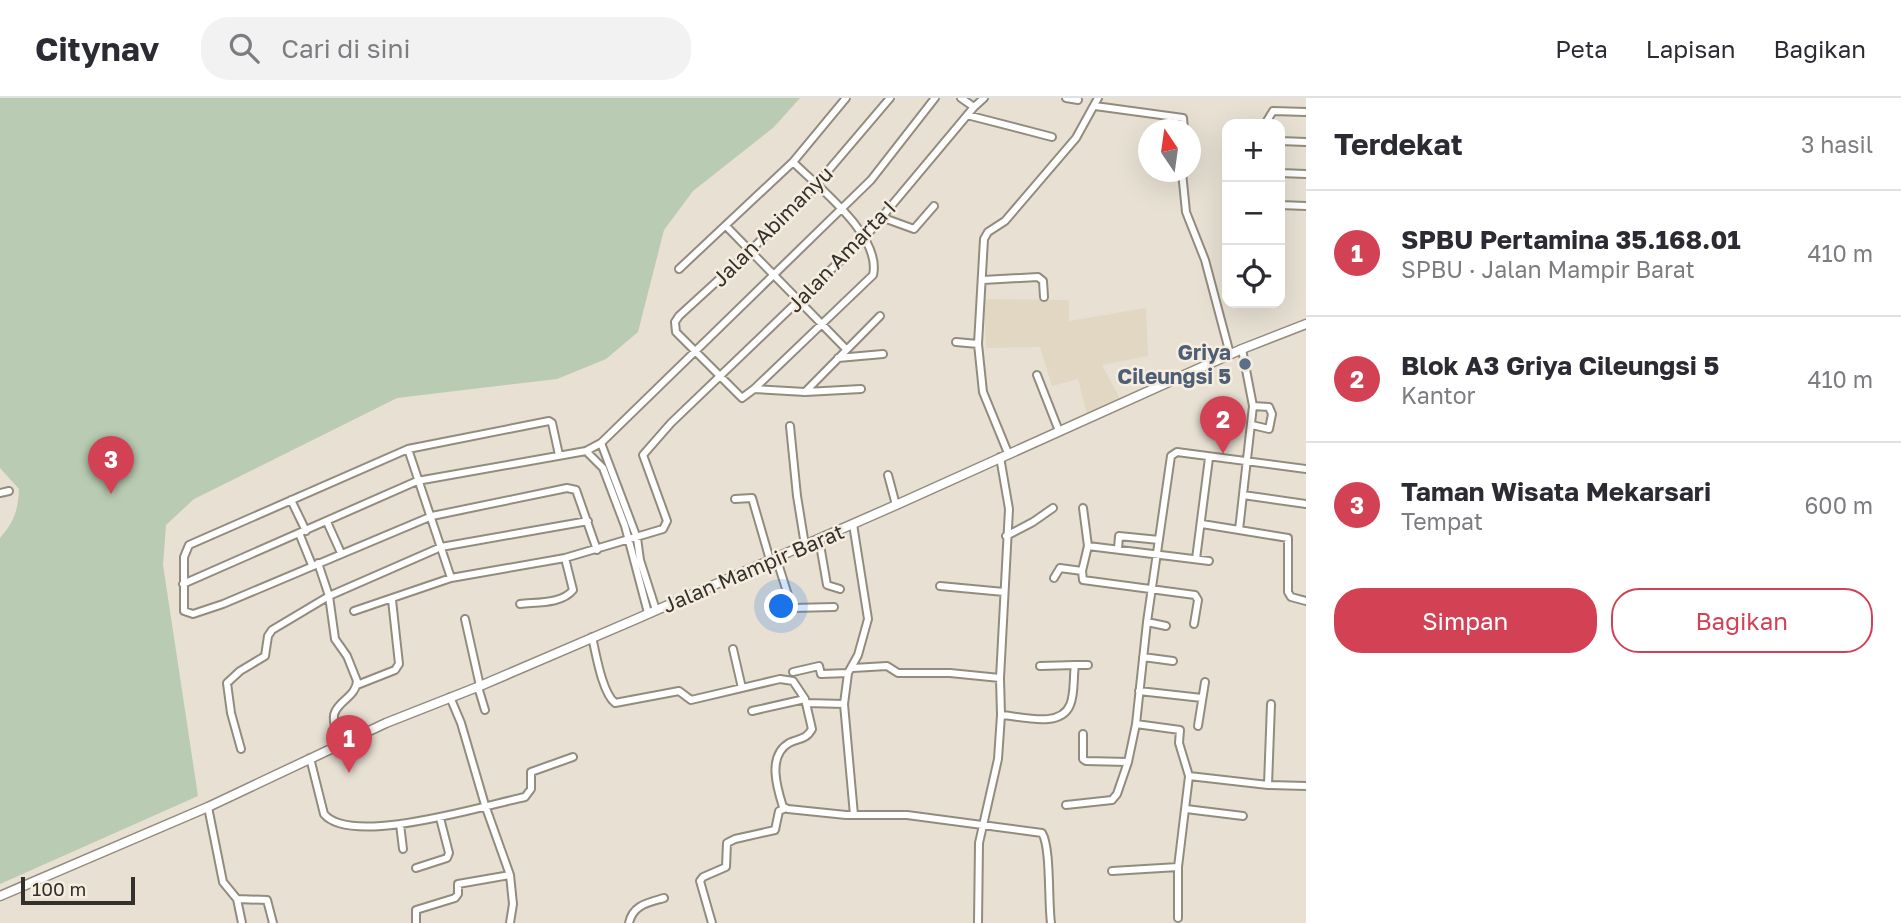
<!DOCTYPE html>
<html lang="id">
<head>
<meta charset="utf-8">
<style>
	body { margin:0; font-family:"Golos Text",sans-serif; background:#f2f2f3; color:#2b2b33 }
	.controls { position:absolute; right:21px; top:21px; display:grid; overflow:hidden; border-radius:14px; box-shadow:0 7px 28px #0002 }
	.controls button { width:63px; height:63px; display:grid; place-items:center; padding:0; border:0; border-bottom:2px solid #e1e1e2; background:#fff; color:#2b2b33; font:35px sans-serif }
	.compass { position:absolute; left:1138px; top:21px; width:63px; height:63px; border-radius:50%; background:#fff; box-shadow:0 7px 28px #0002; rotate:347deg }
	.scale { position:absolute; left:21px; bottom:18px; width:114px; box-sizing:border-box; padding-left:7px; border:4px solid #34312c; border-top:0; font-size:19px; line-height:24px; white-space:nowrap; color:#34312c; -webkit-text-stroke:5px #f5eee0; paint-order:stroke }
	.you { position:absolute; left:782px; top:509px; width:24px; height:24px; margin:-18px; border:5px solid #fff; border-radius:50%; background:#1a73e8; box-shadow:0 0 0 10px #1a73e833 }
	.badge { display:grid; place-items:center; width:46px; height:46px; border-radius:50%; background:#d34254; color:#fff; font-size:23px; font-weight:700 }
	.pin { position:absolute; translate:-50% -58px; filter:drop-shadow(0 2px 4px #0008) }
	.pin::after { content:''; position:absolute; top:37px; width:24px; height:21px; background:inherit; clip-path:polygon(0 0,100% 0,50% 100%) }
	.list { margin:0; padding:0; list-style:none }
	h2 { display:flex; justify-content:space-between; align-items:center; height:91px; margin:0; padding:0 28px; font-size:30px }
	h2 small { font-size:23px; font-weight:400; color:#7c7c81 }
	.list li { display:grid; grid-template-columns:46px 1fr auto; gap:21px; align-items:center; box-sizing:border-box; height:126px; padding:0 28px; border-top:2px solid #e1e1e2 }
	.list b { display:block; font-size:26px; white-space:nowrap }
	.list p { margin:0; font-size:23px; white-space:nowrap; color:#7c7c81 }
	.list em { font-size:23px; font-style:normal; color:#7c7c81 }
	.actions { display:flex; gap:14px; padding:21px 28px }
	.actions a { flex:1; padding:16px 0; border:2px solid #d34254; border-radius:28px; text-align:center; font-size:24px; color:#d34254 }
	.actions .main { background:#d34254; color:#fff }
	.icon { flex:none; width:38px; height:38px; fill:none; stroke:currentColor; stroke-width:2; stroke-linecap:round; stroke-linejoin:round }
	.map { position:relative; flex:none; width:1306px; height:825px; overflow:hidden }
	header { display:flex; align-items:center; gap:42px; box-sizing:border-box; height:98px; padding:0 35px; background:#fff; border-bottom:2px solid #e1e1e2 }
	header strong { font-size:33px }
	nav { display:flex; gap:38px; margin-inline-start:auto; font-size:24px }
	.search { width:490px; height:63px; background:#f2f2f3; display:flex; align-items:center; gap:18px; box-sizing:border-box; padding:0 24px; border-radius:28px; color:#7c7c81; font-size:26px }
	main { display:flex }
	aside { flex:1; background:#fff }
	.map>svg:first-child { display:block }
</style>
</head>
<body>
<header>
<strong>Citynav</strong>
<div class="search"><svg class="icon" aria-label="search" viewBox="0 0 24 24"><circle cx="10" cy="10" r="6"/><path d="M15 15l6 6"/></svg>Cari di sini</div>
<nav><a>Peta</a><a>Lapisan</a><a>Bagikan</a></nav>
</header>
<main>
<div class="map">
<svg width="1306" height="825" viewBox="0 0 1306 825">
	<rect width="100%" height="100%" fill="#e7e0d3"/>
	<path fill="#e2d7c3" d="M 984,201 L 1069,202 L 1069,223 L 1146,210 L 1148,258 L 1102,267 L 1120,301 L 1087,316 L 1078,281 L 1052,288 L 1040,249 L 986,250 Z"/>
	<path fill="#b9cbb2" d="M 0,0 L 800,0 L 774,29 L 693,93 L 664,132 L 638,234 L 606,261 L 557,281 L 397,300 L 194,401 L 166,427 L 163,467 L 198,698 L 0,786 L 0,440 C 14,424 18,413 19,391 L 0,370 Z"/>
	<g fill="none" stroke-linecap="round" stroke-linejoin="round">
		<defs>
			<path id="minor" d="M 961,0 L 974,9
				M 1066,0 L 1078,2
				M 1095,8 L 1183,20 L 1184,32
				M 967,17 L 1052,39
				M 1265,26 L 1273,13 L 1306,14
				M 1280,43 L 1306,44
				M 793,64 C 819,90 882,138 873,177 L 754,291 L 742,300 L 676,234 L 675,224 L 679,218 L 750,153 L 816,87 L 890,0
				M 1182,74 L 1186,114 L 1205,162 L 1230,256
				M 1280,75 L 1306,76
				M 1280,107 L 1306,108
				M 881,119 L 914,131 L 934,108
				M 726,128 L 846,251
				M 679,171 L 793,64 L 846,0
				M 983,182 L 1038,179 L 1043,183 L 1044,199
				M 956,244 L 978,246
				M 1242,251 L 1253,308 L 1239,432 L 1288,440 L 1288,494 L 1291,499 L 1306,503
				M 838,260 L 883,256
				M 1037,277 L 1059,333
				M 754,291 L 805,294 L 861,291
				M 805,294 L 880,218
				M 1252,327 L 1269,331 L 1272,316 L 1269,309 L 1253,308
				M 790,328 L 797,398 L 805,447
				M 601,345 L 637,440 L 640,462 L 656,512
				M 408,351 L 451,480
				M 586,353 L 603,370 L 625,428 L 648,515
				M 1008,355 L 983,294 L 978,246 L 984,141 L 988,134 L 1005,123 L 1076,40 L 1098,0
				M 559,357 L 552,325 L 549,323 L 408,351 L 189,447 L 184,459 L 184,513 L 193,516 L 223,506 L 432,418 L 567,390 L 576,392 L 597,452
				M 888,377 L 896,407
				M 0,395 L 9,393
				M 1243,397 L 1306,406
				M 735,401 L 752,400 L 770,462
				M 291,402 L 306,433
				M 1083,410 L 1088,448 L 1082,473 L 1083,482 L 1195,497 L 1198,502 L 1194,526
				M 327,424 L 341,455
				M 853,426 L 868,521 L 858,557 L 848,575 L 844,606 L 854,717
				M 1202,426 L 1239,432
				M 299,435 L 312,467
				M 1006,438 L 1033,424 L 1053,410
				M 819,441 L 827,487 L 840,491
				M 1088,448 L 1209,463
				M 1118,451 L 1119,438 L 1159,442
				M 776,459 L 792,510 L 834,509
				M 1196,461 L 1209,360
				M 318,465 L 329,498 L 335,541 L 347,558 L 357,583 C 356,598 340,602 335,614 C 331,622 338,638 341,647
				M 1054,480 L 1060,470 L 1082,473
				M 183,486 L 417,383 L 586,353 L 601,345 L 871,82 L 935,0
				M 940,488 L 1004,494
				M 520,506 C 536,504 562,506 573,492 L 565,460
				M 354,513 L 451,480 L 565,460 L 663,431 L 667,423 L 643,357 L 671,325 L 866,138 L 974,9 L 984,0
				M 465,521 L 480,588
				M 1147,524 L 1166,528
				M 592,539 C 596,556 602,594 615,605 L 679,593 L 691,602 L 780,581 L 793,583 L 805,601 L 812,631 C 806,642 799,640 789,645 C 767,658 777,690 783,709 L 788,711 L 846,717 L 907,717 L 1042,735 C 1051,749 1048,804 1051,825
				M 733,551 L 742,590
				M 1143,559 L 1173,563
				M 1075,567 L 1088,567
				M 853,570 L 887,568 L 898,575 L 950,575 L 1000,580
				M 793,574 L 819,568 L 821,576 L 848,575
				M 357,587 L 395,572 L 399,566 L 392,502
				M 478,589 L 485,612
				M 1139,593 L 1202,600
				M 807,605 L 844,606
				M 752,613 L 805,601
				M 1001,617 C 1021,618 1060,631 1070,607 C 1075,596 1073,579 1075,567 L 1040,568
				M 1136,626 L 1180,632 L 1179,645 L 1189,678
				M 1198,628 L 1205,584
				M 1083,636 L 1083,661 L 1086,663 L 1128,664
				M 241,651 L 231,615 L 227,585 L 240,573 L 265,558 L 268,538 L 272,532 L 329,498 L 441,449 L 588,423
				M 310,660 L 324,716 C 351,749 486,707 525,699 L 531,691 L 531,674 L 573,659
				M 1268,687 L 1271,606
				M 1066,707 L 1112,702 L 1117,696 L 1128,664 L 1136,626 L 1147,524 L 1171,358 L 1177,354 L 1306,371
				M 208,709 L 223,784 L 237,801 L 242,825
				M 1186,711 L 1243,718
				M 400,726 L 403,751
				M 416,770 L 447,760 L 449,755 L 440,720
				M 1112,773 L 1178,769
				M 237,801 L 267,802 L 273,825
				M 1178,820 L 1178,769 L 1189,678 L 1268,687 L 1306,688
				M 416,825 L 416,812 L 455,800 L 458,796 L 458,786 L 510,777 L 485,707 L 461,625 L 450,599
				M 510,825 L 513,806 L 510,777
				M 629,825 C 633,807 647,805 664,800
				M 712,825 L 700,783 L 703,779 L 726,769 L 727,745 L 735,741 L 775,732 L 779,713 L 786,710
				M 978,825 L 979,745 L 998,661 L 1001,617 L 1000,580 L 1009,411 L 1000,359"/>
			<path id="tertiary" d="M 0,798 L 208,709 L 386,625 L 480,588 L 634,522 L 896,407 L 1242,251 L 1306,226"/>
		</defs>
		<use href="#minor" stroke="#928c7f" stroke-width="10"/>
		<use href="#tertiary" stroke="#928c7f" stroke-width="11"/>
		<use href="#minor" stroke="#fff" stroke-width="6"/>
		<use href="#tertiary" stroke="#fff" stroke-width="8"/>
	</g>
	<circle fill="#5c6f8a" stroke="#f5eee0" stroke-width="2.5" cx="1245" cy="266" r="7"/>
	<g text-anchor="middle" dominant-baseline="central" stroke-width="5" stroke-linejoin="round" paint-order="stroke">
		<g font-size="21" fill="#34312c" stroke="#f5eee0">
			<text transform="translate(772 128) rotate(-45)">Jalan Abimanyu</text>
			<text transform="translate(841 158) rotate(-46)">Jalan Amarta I</text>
			<text transform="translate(753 470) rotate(-23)">Jalan Mampir Barat</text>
		</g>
		<g font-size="21" font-weight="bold" fill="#4e5e75" stroke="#f5eee0" text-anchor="end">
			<text x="1231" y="254">Griya<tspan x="1231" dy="24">Cileungsi 5</tspan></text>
		</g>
	</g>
</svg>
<div class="controls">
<button>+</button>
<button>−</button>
<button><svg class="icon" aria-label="locate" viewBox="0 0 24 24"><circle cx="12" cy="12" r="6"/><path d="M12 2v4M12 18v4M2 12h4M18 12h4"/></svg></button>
</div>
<svg class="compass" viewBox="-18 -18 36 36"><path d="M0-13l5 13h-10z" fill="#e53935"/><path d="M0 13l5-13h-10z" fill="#7c7c81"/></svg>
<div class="scale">100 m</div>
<div class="you"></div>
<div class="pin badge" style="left:349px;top:675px">1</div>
<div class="pin badge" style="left:1223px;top:356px">2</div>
<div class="pin badge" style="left:111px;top:396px">3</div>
</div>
<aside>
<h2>Terdekat<small>3 hasil</small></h2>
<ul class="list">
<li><span class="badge">1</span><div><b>SPBU Pertamina 35.168.01</b><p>SPBU · Jalan Mampir Barat</p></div><em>410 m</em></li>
<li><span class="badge">2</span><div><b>Blok A3 Griya Cileungsi 5</b><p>Kantor</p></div><em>410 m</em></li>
<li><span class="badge">3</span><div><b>Taman Wisata Mekarsari</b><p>Tempat</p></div><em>600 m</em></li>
</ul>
<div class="actions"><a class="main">Simpan</a><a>Bagikan</a></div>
</aside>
</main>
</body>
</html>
